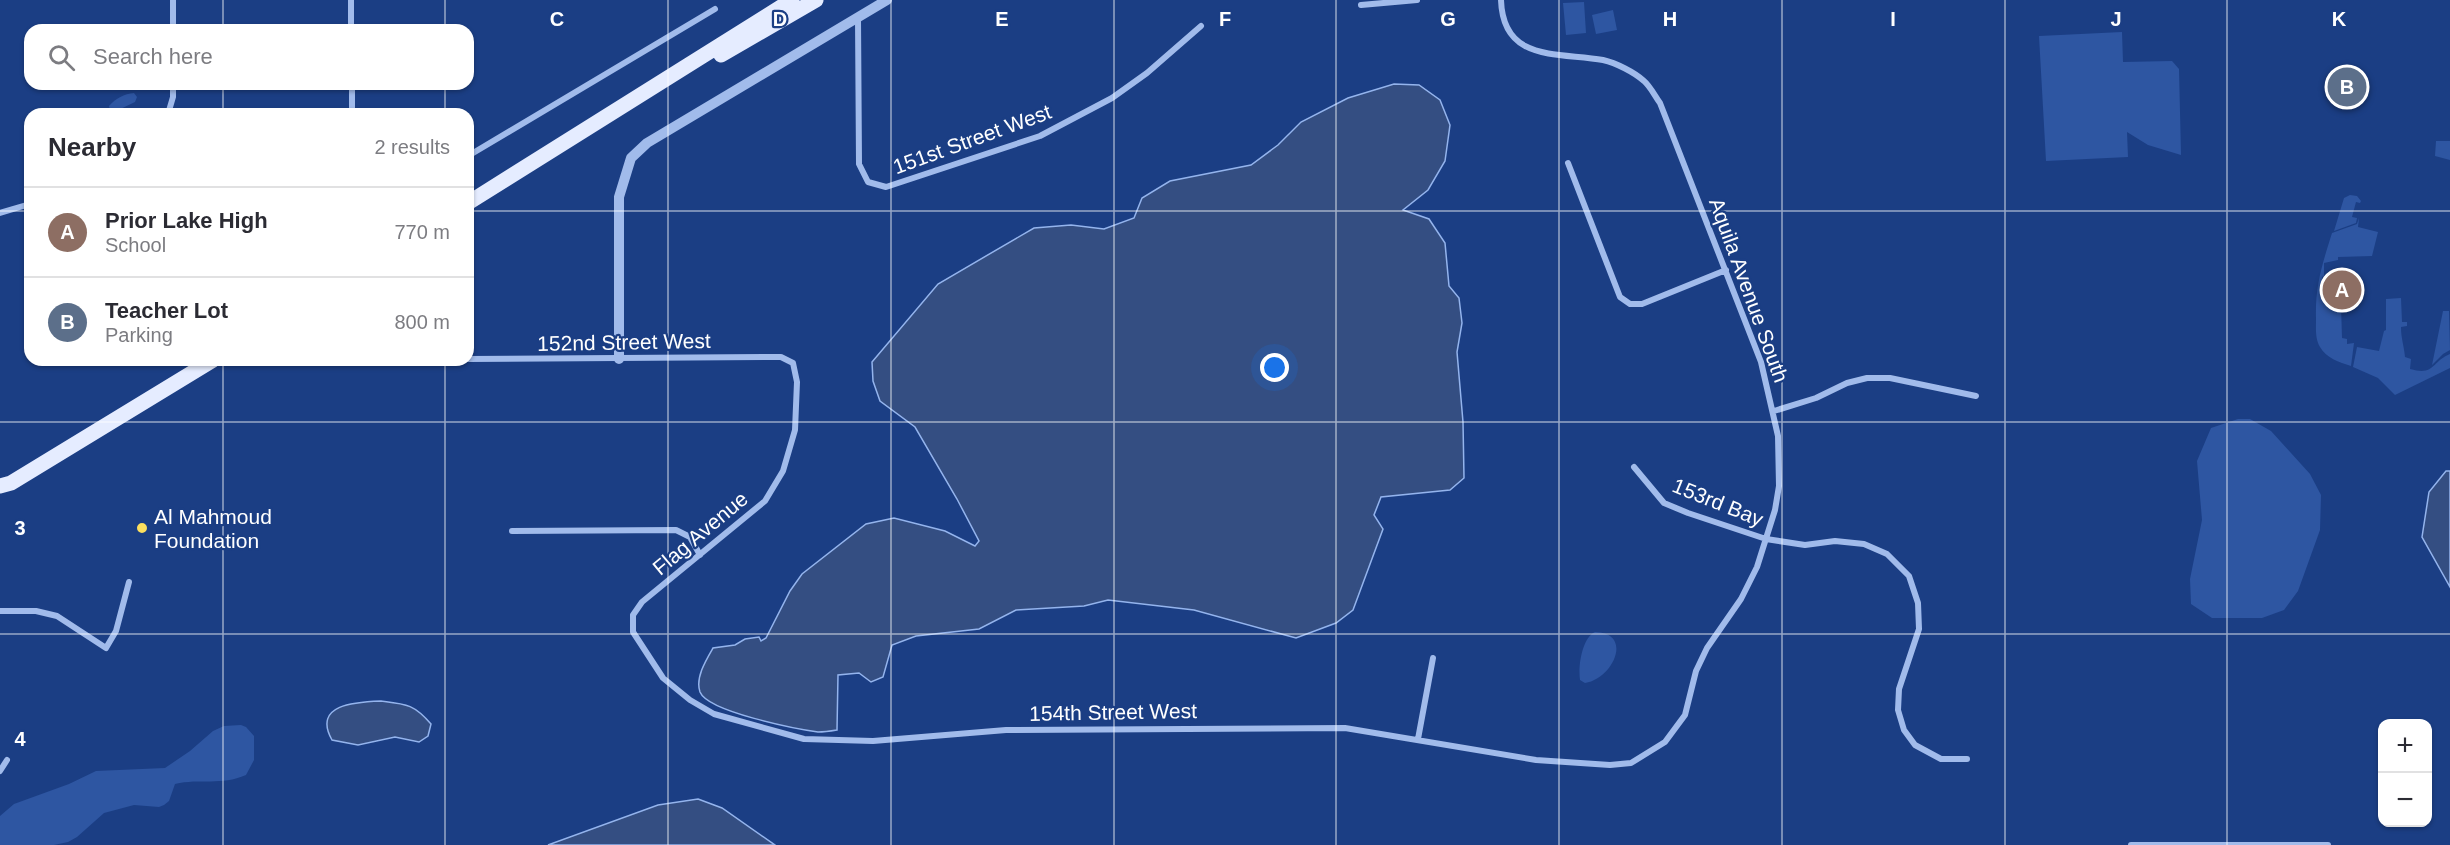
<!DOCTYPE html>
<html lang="en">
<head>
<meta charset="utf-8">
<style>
	body { margin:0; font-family:Helvetica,sans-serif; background:#f2f2f3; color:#2b2b33 }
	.controls { position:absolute; right:18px; bottom:18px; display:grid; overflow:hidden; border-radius:12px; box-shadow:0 2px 4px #0004 }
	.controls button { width:54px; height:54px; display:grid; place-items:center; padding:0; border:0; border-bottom:2px solid #e1e1e2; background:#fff; color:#2b2b33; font:30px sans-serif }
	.you { position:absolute; left:1275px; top:368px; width:21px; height:21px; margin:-15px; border:4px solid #fff; border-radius:50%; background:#1a73e8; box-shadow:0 0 0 9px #1a73e833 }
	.badge { display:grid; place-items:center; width:39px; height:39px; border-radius:50%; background:#897c46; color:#fff; font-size:20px; font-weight:700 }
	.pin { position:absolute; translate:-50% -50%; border:3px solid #fff; box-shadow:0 2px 6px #0006 }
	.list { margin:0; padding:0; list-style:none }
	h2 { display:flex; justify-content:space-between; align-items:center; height:78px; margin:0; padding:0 24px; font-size:26px }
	h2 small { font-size:20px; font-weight:400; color:#7c7c81 }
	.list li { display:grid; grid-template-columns:39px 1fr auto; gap:18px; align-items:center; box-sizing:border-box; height:90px; padding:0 24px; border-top:2px solid #e1e1e2 }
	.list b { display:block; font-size:22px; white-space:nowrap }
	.list p { margin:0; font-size:20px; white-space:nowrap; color:#7c7c81 }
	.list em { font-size:20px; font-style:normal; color:#7c7c81 }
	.icon { flex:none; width:33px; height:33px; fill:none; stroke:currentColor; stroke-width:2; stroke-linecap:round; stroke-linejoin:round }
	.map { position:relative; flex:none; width:2450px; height:845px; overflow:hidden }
	.search { position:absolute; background:#fff; box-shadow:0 2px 4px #0004; left:24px; top:24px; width:450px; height:66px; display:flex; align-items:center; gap:15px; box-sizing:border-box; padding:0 21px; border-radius:18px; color:#7c7c81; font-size:22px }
	.panel { position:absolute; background:#fff; box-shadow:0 2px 4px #0004; left:24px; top:108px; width:450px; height:258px; border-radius:18px }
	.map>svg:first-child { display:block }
</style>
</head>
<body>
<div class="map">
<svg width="2450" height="845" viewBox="0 0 2450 845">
	<rect width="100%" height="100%" fill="#1b3e84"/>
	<path fill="#2e56a2" d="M 1584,2 L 1586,33 L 1566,35 L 1563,3 Z
		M 1613,10 L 1617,30 L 1596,34 L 1592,15 Z
		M 2122,32 L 2123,62 L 2172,61 L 2179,69 L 2181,155 L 2148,145 L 2127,132 L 2128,157 L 2046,161 L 2039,36 Z
		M 134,93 L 137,97 L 135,102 L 114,112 L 110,110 L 109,106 C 116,98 124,94 134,93 Z
		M 2436,141 L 2450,141 L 2450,160 L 2435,156 Z
		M 2350,195 L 2357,196 L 2361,201 L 2360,203 L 2356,202 L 2352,217 L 2357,218 L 2356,223 L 2334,231 L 2344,198 Z
		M 2359,218 L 2358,227 L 2378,232 L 2372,256 L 2338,257 L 2338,260 L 2324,263 L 2324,276 L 2322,277 L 2323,298 L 2346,298 L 2346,305 L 2341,305 L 2342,338 L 2347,339 L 2347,344 L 2354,343 L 2351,366 C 2339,362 2326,358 2320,347 C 2315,339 2316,328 2316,319 C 2315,286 2322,265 2332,233 L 2357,224 Z
		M 2401,298 L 2402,322 L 2407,322 L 2407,326 L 2401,327 C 2401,339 2404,345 2405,357 L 2411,359 L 2410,369 C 2435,376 2431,362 2450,354 L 2450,368 L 2395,395 L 2378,378 L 2353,367 L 2357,347 L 2379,351 L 2384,331 L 2386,330 L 2386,299 Z
		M 2443,311 L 2449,311 L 2450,350 L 2443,354 L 2432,365 Z
		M 2238,419 L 2250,419 L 2271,431 L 2310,474 L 2321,495 L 2320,530 L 2298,591 L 2284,610 L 2262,618 L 2212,618 L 2191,604 L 2190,579 L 2202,520 L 2197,461 L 2211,428 Z
		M 1595,632 C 1634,633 1613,679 1585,683 L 1580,680 C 1578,666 1582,638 1595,632 Z
		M 241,725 L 246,727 L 254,736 L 254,760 L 246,775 C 221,786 200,778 175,784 L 169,801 L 164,805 L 159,807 L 134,805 L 104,813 L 77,837 L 68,842 L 54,845 L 0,845 L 0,816 L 14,804 L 69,784 L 96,771 L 165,768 L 190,751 L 213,731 L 224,726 Z"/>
	<path fill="#344e82" stroke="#94b4ed" stroke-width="1.5" d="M 1394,84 L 1419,85 L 1440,100 L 1450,125 L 1445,161 L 1428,190 L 1403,210 L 1429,219 L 1445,243 L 1449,286 L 1459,298 L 1462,323 L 1457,352 L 1463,422 L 1464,478 L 1450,490 L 1381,497 L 1374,515 L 1383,529 L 1353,610 L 1336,623 L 1296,638 L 1194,610 L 1108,600 L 1084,606 L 1016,610 L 979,629 L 916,636 L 892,645 L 883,677 L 871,682 L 859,673 L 838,675 L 837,730 C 831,731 824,732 818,732 C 797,729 708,712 700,692 C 695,678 706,660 713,648 L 735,645 L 745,639 L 759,637 L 761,641 L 766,638 L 790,591 L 802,574 L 866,524 L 894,518 L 945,531 L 975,546 L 979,541 L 957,499 L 915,427 L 880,401 L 873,381 L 872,362 L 938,284 L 1034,228 L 1071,225 L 1104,229 L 1134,218 L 1142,198 L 1170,181 L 1251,165 L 1278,145 L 1301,122 L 1348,98 Z
		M 2446,471 L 2450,471 L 2450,587 L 2422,537 L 2429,492 Z
		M 381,701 C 406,704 414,704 431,724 L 428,736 L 419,742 L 395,737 L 358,745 L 332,740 C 312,704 356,702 381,701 Z
		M 698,799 L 722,808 L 775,845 L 548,845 L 658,805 Z"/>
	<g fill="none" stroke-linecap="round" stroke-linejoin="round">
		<path stroke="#a1bbeb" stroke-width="6" d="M 351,0 L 351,30
			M 1361,5 L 1417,0
			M 858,18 L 859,164 L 868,182 L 886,187 L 1040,136 L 1112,98 L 1147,73 L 1201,26
			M 173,30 L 173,0
			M 352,84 L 352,114
			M 168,114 L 173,97 L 173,84
			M 468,156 L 715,9
			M 1568,163 L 1620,297 L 1630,304 L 1642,304 L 1726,270
			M 0,213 L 30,204
			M 468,359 L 781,357 L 793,363 L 797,382 L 795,430 L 783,471 L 765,501 L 642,602 L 633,615 L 633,632 L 663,678 L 690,700 L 714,714 L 804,739 L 873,741 L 1006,730 L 1345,728 L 1536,760 L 1610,765 L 1631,763 L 1665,742 L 1685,715 L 1696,671 L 1707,648 L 1741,599 L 1757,567 L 1775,510 L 1779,486 L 1778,436 L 1761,362 L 1660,103 C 1655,96 1650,86 1644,81 C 1634,72 1616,63 1603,60 C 1559,52 1503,63 1501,0
			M 1774,411 L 1816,398 L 1847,383 L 1867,378 L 1890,378 L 1976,396
			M 1634,467 L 1664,503 L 1688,513 L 1766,539 L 1805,545 L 1835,541 L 1864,544 L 1887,554 L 1909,576 L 1918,603 L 1919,629 L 1899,689 L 1898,710 L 1904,730 L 1915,745 L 1941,759 L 1967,759
			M 512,531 L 676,530 L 690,537 L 700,555
			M 0,611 L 36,611 L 57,616 L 106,648 L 116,631 L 129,582
			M 1418,739 L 1433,658
			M 0,771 L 7,760
			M 2131,845 L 2328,845"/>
		<path stroke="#a1bbeb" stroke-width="10" d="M 619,359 L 619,197 L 631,158 L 647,143 L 887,0"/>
		<path stroke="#e5ecff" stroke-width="15" d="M 721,55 L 816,0
			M 468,203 L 792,0
			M 0,486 L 11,483 L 213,360"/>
	</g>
	<path fill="none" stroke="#fff" stroke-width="1.5" stroke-opacity="0.55" d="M 223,0 L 223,30M 445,0 L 445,30M 668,0 L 668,845M 891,0 L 891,845M 1114,0 L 1114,845M 1336,0 L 1336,845M 1559,0 L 1559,845M 1782,0 L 1782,845M 2005,0 L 2005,845M 2227,0 L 2227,845M 223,84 L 223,114M 445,84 L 445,114M 0,211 L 30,211M 468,211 L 2450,211M 223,360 L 223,845M 445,360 L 445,845M 0,422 L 2450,422M 0,634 L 2450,634"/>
	<circle fill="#fcdf5e" stroke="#1b3e84" stroke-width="2" cx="142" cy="528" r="6"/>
	<g text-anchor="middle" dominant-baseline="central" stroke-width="4.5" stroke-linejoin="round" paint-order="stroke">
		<g font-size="21" fill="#fff" stroke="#1b3e84">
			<text transform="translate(972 139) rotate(-20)">151st Street West</text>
			<text transform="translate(1749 290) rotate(70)">Aquila Avenue South</text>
			<text transform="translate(624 342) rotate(-1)">152nd Street West</text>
			<text transform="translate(1718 502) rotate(22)">153rd Bay</text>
			<text transform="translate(700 533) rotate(-40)">Flag Avenue</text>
			<text transform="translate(1113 712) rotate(-1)">154th Street West</text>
		</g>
		<g font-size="21" fill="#fff" stroke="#1b3e84" text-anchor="start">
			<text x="154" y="516">Al Mahmoud<tspan x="154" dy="24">Foundation</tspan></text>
		</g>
	</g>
	<g font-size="20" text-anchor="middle" font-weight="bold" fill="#fff" stroke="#1b3e84" stroke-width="4.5" stroke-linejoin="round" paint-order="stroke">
		<text x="557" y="26">C</text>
		<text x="780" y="26">D</text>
		<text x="1002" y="26">E</text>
		<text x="1225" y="26">F</text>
		<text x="1448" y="26">G</text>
		<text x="1670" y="26">H</text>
		<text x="1893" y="26">I</text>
		<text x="2116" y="26">J</text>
		<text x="2339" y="26">K</text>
		<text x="20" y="535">3</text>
		<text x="20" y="746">4</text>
	</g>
</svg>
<div class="controls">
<button>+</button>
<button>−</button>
</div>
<div class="you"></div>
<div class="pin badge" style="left:2342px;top:290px;background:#8d6e63">A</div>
<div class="pin badge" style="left:2347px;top:87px;background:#5c6f8a">B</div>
<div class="search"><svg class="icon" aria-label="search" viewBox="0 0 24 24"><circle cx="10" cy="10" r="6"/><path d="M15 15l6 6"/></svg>Search here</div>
<section class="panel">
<h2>Nearby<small>2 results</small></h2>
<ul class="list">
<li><span class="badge" style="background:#8d6e63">A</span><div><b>Prior Lake High</b><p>School</p></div><em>770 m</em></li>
<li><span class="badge" style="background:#5c6f8a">B</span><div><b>Teacher Lot</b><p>Parking</p></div><em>800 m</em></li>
</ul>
</section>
</div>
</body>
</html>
